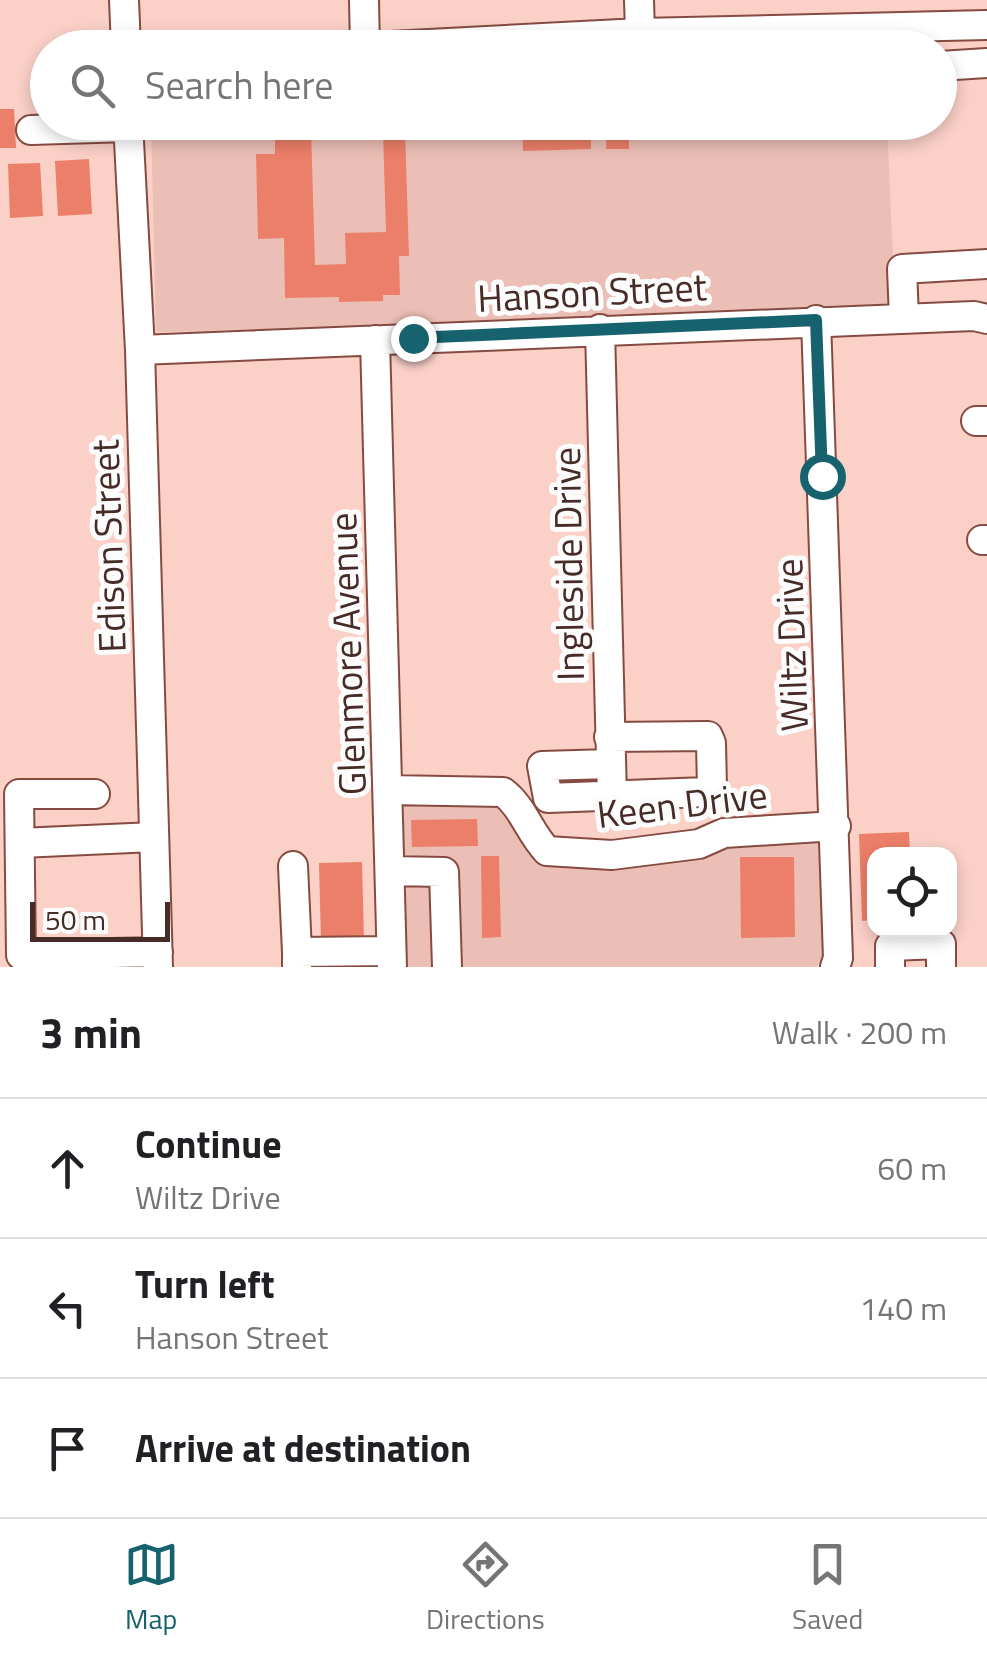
<!DOCTYPE html>
<html lang="en">
<head>
<meta charset="utf-8">
<style>
	body { margin:0; font-family:"Titillium Web",sans-serif; background:#f6f6f6; color:#202124 }
	.controls { position:absolute; right:30px; bottom:30px; display:grid; overflow:hidden; border-radius:20px; box-shadow:0 5px 15px #0003 }
	.controls button { width:90px; height:90px; display:grid; place-items:center; padding:0; border:0; border-bottom:2px solid #e0e0e0; background:#fff; color:#202124; font:50px sans-serif }
	.scale { position:absolute; left:30px; bottom:25px; width:140px; box-sizing:border-box; padding-left:10px; border:5px solid #462b26; border-top:0; font-size:28px; line-height:35px; white-space:nowrap; color:#462b26; -webkit-text-stroke:8px #fcfcfc; paint-order:stroke }
	.stop { position:absolute; width:30px; height:30px; margin:-22px; border:8px solid #17626f; border-radius:50%; background:#fff }
	.stop.end { background:#17626f; border-color:#fff; box-shadow:0 2px 10px #0008 }
	.list { margin:0; padding:0; list-style:none }
	h2 { display:flex; justify-content:space-between; align-items:center; height:130px; margin:0; padding:0 40px; font-size:42px }
	h2 small { font-size:32px; font-weight:400; color:#757577 }
	.list li { display:grid; grid-template-columns:65px 1fr auto; gap:30px; align-items:center; box-sizing:border-box; height:140px; padding:0 40px; border-top:2px solid #e0e0e0 }
	.list b { display:block; font-size:38px; white-space:nowrap }
	.list p { margin:0; font-size:32px; white-space:nowrap; color:#757577 }
	.list em { font-size:32px; font-style:normal; color:#757577 }
	.icon { flex:none; width:55px; height:55px; fill:none; stroke:currentColor; stroke-width:2; stroke-linecap:round; stroke-linejoin:round }
	.map { position:relative; flex:none; width:987px; height:967px; overflow:hidden }
	.search { position:absolute; background:#fff; box-shadow:0 5px 15px #0003; left:30px; right:30px; top:30px; height:110px; display:flex; align-items:center; gap:25px; box-sizing:border-box; padding:0 35px; border-radius:55px; color:#757577; font-size:38px }
	.sheet { height:550px; background:#fff }
	nav { display:flex; justify-content:space-around; align-items:center; box-sizing:border-box; height:140px; border-top:2px solid #e0e0e0; background:#fff; font-size:28px; color:#757577 }
	nav a { display:grid; justify-items:center; gap:5px }
	nav .on { color:#17626f }
	.map>svg:first-child { display:block }
</style>
</head>
<body>
<div class="map">
<svg width="987" height="967" viewBox="0 0 987 967">
	<rect width="100%" height="100%" fill="#fad0c7"/>
	<path fill="#ebbfb5" d="M 151,123 L 887,123 L 895,304 L 371,327 L 156,332 Z
		M 388,790 L 503,792 L 547,851 L 818,827 L 826,953 L 816,967 L 404,967 Z"/>
	<path fill="#ec7f69" d="M 0,109 L 14,109 L 16,148 L 0,148 Z
		M 275,122 L 468,122 L 468,126 L 311,130 L 315,265 L 346,264 L 345,233 L 386,232 L 383,131 L 405,131 L 409,256 L 399,256 L 400,295 L 383,295 L 383,301 L 339,302 L 339,297 L 285,298 L 284,238 L 258,239 L 256,154 L 275,154 Z
		M 522,122 L 591,122 L 591,149 L 523,151 Z
		M 607,122 L 629,122 L 629,149 L 606,149 Z
		M 89,159 L 92,214 L 58,216 L 55,161 Z
		M 40,163 L 43,216 L 10,218 L 8,164 Z
		M 477,819 L 478,846 L 412,847 L 411,820 Z
		M 909,832 L 910,854 L 874,854 L 874,920 L 862,921 L 859,834 Z
		M 481,856 L 499,856 L 501,937 L 482,938 Z
		M 740,857 L 794,857 L 795,937 L 741,938 Z
		M 362,862 L 364,941 L 321,942 L 319,863 Z"/>
	<g fill="none" stroke-linecap="round" stroke-linejoin="round">
		<defs>
			<path id="minor" d="M 124,0 L 126,48
				M 364,0 L 365,48
				M 639,0 L 640,33
				M 352,48 L 640,33 L 987,25
				M 940,66 L 987,63
				M 128,122 L 140,350 L 158,967
				M 31,130 L 128,127
				M 904,318 L 902,269 L 987,264
				M 816,320 L 838,958 L 835,967
				M 600,329 L 612,797
				M 375,340 L 392,967
				M 140,350 L 974,316 L 987,319
				M 976,421 L 987,421
				M 982,540 L 987,540
				M 609,737 L 708,736 L 711,743 L 712,788 L 706,792 L 548,798 L 542,766 L 610,764
				M 388,790 L 503,792 C 523,807 529,832 547,851 L 612,855 L 699,844 L 724,833 L 836,826
				M 95,794 L 19,794 L 21,955 L 158,952
				M 20,843 L 154,837
				M 293,866 L 297,952
				M 390,871 L 444,872 L 447,967
				M 297,967 L 297,952 L 391,951
				M 890,967 L 890,946 L 941,944 L 941,967"/>
		</defs>
		<use href="#minor" stroke="#864b40" stroke-width="32"/>
		<use href="#minor" stroke="#fff" stroke-width="28"/>
	</g>
	<g fill="none" stroke-linecap="round" stroke-linejoin="round">
		<path stroke="#17626f" stroke-width="12" d="M 413,338 L 816,320 L 822,476"/>
	</g>
	<g text-anchor="middle" dominant-baseline="central" stroke-width="10" stroke-linejoin="round" paint-order="stroke">
		<g font-size="38" fill="#462b26" stroke="#fcfcfc">
			<text transform="translate(592 292) rotate(-3)">Hanson Street</text>
			<text transform="translate(108 546) rotate(-92)">Edison Street</text>
			<text transform="translate(568 564) rotate(-91)">Ingleside Drive</text>
			<text transform="translate(791 645) rotate(-92)">Wiltz Drive</text>
			<text transform="translate(347 654) rotate(-92)">Glenmore Avenue</text>
			<text transform="translate(682 804) rotate(-7)">Keen Drive</text>
		</g>
	</g>
</svg>
<div class="controls">
<button><svg class="icon" aria-label="locate" viewBox="0 0 24 24"><circle cx="12" cy="12" r="6"/><path d="M12 2v4M12 18v4M2 12h4M18 12h4"/></svg></button>
</div>
<div class="scale">50 m</div>
<div class="stop" style="left:822px;top:476px"></div>
<div class="stop end" style="left:413px;top:338px"></div>
<div class="search"><svg class="icon" aria-label="search" viewBox="0 0 24 24"><circle cx="10" cy="10" r="6"/><path d="M15 15l6 6"/></svg>Search here</div>
</div>
<section class="sheet">
<h2>3 min<small>Walk · 200 m</small></h2>
<ul class="list">
<li><svg class="icon" aria-label="ahead" viewBox="0 0 24 24"><path d="M12 20V5M6 11l6-6 6 6"/></svg><div><b>Continue</b><p>Wiltz Drive</p></div><em>60 m</em></li>
<li><svg class="icon" aria-label="left" viewBox="0 0 24 24"><path d="M17 20v-9H6M10 6l-5 5 5 5"/></svg><div><b>Turn left</b><p>Hanson Street</p></div><em>140 m</em></li>
<li><svg class="icon" aria-label="arrive" viewBox="0 0 24 24"><path d="M6 21V4h12l-3 4 3 4H6"/></svg><div><b>Arrive at destination</b></div></li>
</ul>
</section>
<nav>
<a class="on"><svg class="icon" aria-label="map" viewBox="0 0 24 24"><path d="M3 6l6-2 6 2 6-2v14l-6 2-6-2-6 2zM9 4v14M15 6v14"/></svg>Map</a>
<a><svg class="icon" aria-label="directions" viewBox="0 0 24 24"><path d="M12 3l9 9-9 9-9-9zM9 14v-3h6M13 9l2 2-2 2"/></svg>Directions</a>
<a><svg class="icon" aria-label="saved" viewBox="0 0 24 24"><path d="M7 4h10v16l-5-4-5 4z"/></svg>Saved</a>
</nav>
</body>
</html>
